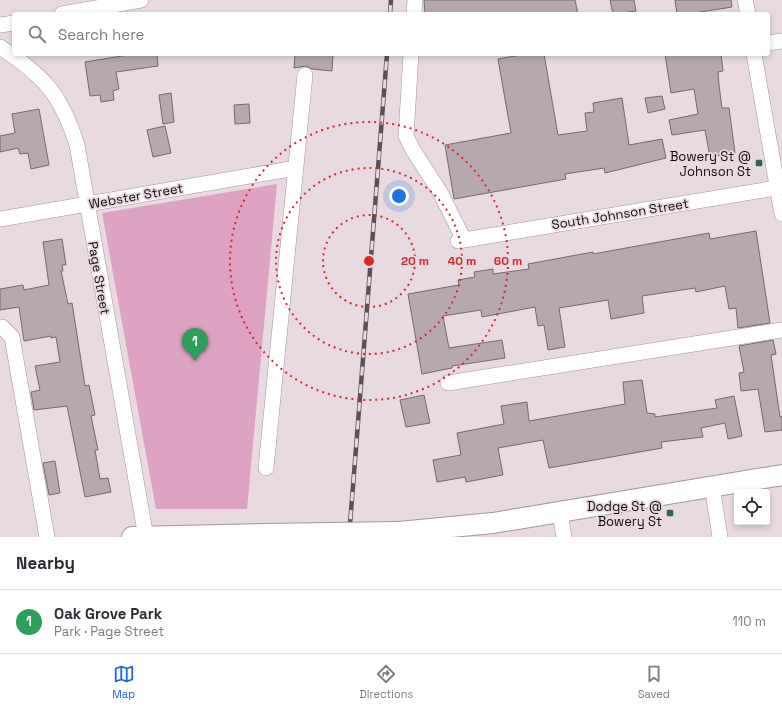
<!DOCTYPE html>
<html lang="en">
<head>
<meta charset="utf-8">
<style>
	body { margin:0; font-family:"Space Grotesk",sans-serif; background:#f7f7f7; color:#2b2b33 }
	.controls { position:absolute; right:12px; bottom:12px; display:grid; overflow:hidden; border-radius:4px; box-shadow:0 2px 6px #0003 }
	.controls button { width:36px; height:36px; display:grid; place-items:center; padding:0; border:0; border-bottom:1px solid #e1e1e2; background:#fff; color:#2b2b33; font:20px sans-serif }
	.you { position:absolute; left:399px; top:196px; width:14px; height:14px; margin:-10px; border:3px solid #fff; border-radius:50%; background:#1a73e8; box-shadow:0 0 0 6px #1a73e833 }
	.badge { display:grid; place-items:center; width:26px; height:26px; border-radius:50%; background:#2563eb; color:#fff; font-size:13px; font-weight:700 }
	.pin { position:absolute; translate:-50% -33px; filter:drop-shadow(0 1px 2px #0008) }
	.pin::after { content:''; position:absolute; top:21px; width:14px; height:12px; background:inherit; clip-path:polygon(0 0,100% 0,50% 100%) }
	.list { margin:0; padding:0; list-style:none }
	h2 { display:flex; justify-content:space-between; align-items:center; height:52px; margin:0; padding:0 16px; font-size:17px }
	h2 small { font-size:13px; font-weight:400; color:#7c7c81 }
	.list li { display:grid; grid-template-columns:26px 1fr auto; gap:12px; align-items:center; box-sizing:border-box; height:64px; padding:0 16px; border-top:1px solid #e1e1e2 }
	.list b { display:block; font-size:15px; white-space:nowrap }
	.list p { margin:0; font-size:13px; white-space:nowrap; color:#7c7c81 }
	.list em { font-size:13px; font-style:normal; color:#7c7c81 }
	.icon { flex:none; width:22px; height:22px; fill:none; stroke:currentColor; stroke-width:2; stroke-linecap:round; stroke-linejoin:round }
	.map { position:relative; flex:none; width:782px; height:537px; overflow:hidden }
	.search { position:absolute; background:#fff; box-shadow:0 2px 6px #0003; left:12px; right:12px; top:12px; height:44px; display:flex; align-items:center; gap:10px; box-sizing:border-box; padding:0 14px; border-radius:4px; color:#7c7c81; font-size:15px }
	.sheet { height:116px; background:#fff }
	nav { display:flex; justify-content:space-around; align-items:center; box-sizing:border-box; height:56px; border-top:1px solid #e1e1e2; background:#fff; font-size:11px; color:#7c7c81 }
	nav a { display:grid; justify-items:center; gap:2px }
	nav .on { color:#2563eb }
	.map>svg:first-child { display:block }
</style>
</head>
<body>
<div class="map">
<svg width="782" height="537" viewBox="0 0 782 537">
	<rect width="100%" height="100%" fill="#e9d9e1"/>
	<path fill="#dea2c2" d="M 277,184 L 247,509 L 156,509 L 102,213 Z"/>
	<path fill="#b7a8b0" stroke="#76686f" d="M 424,0 L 575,0 L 578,14 L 425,14 Z
		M 610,0 L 634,0 L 636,11 L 613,14 Z
		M 675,0 L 731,0 L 732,7 L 688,14 L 677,14 Z
		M 134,54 L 157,54 L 158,66 L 116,72 L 119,89 L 113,91 L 114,100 L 101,102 L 100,95 L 90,96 L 85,62 Z
		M 295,54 L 333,54 L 332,71 L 312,69 L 306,66 L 294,68 Z
		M 526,54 L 544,54 L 558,135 L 587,131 L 585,113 L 594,112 L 593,103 L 622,98 L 629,145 L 662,139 L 666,158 L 605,173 L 604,168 L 565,174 L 566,179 L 454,199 L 445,145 L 511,133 L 498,59 Z
		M 665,54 L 721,54 L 723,71 L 718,72 L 719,85 L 722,108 L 729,108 L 735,153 L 710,157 L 705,130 L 672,135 L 669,120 L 698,114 L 694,89 L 671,93 Z
		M 171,93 L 174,122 L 163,124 L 159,95 Z
		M 662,96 L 665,109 L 648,113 L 645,98 Z
		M 249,104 L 250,123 L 235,124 L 234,105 Z
		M 39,109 L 49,165 L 31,169 L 28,153 L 20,154 L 18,148 L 0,152 L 0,136 L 15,133 L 12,114 Z
		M 165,126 L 171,153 L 153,157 L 147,130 Z
		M 756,231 L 770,323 L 738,328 L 736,308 L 729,309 L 725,286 L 696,292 L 695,288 L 642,296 L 644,313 L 611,319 L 608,300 L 559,308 L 565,347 L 548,350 L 544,325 L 538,326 L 535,307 L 482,317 L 481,310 L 443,316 L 449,348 L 502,340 L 505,358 L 452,366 L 452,368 L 422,374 L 408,294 L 459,285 L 458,280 L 475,277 L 474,272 L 493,269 L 493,274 L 529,269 L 528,264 L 593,252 L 593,254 L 709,233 L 710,239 Z
		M 62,239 L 66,265 L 62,265 L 63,271 L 61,271 L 68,304 L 72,303 L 85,386 L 89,385 L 95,415 L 91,416 L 98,450 L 95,450 L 100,479 L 108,478 L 111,492 L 85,497 L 67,406 L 34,410 L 31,392 L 40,390 L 35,366 L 60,362 L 56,337 L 51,338 L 51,336 L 24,341 L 19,307 L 0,310 L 0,289 L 23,285 L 24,290 L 49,285 L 43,242 Z
		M 773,340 L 776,354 L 771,355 L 780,417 L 782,416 L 782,430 L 765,432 L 758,389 L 741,391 L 739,373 L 744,372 L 739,346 Z
		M 642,380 L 647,413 L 655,414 L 655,417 L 717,408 L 715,400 L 734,396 L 742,436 L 728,439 L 725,423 L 701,428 L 703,437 L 661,442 L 662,448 L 549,468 L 543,440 L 498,448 L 503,475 L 466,482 L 465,477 L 437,482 L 433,460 L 461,455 L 457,433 L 504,424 L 501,406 L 527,402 L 529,421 L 625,404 L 623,382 Z
		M 424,395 L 430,423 L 406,427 L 400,400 Z
		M 55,461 L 60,493 L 49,495 L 43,463 Z"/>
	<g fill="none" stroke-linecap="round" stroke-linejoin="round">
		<defs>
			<path id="minor" d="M 745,0 L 748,14
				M 62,14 L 141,0
				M 414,14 L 415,0
				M 0,25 L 14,23
				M 768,43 L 782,41
				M 0,47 C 44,76 61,94 77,145 L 146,537
				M 411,54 L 406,136 L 413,150 L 440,192 L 464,240
				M 754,54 L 782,214
				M 0,219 L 296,168
				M 458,241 L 782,187
				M 0,327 L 2,327 L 12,337 L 47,537
				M 448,383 L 782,330
				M 266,468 L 305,75
				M 712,486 L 720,537
				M 560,512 L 564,537"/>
			<path id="major" d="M 399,532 L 493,523 L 782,475
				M 132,537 L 263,534"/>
		</defs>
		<use href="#minor" stroke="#a3959c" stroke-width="16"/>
		<use href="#major" stroke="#a3959c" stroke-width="22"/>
		<use href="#minor" stroke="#fff" stroke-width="15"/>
		<use href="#major" stroke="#fff" stroke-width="20"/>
		<defs>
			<path id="rail" d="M 390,14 L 391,0
				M 349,537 L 387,54"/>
		</defs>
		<use href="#rail" stroke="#5a5156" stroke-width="4.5"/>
		<use href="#rail" stroke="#e9d9e1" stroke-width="3" stroke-dasharray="9" stroke-linecap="butt"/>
		<defs>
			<path id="major-bridge" d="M 263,534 L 399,532"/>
		</defs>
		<use href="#major-bridge" stroke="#a3959c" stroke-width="22" stroke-linecap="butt"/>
		<use href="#major-bridge" stroke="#fff" stroke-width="20"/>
	</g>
	<g fill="none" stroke="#d62828" stroke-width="2" stroke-dasharray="2 4">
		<circle cx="369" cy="261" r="46"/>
		<circle cx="369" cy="261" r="93"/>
		<circle cx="369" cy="261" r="139"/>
	</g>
	<g fill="#2d6750" stroke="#e9d9e1" stroke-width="1.5">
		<rect x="755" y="159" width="8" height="8" rx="2"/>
		<rect x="666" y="509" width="8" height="8" rx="2"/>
	</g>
	<g text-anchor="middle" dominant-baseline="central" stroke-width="3.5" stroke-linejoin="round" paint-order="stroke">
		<g font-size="13" fill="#100b0e" stroke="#e9d9e1" text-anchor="end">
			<text x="751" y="156">Bowery St @<tspan x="751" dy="15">Johnson St</tspan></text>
			<text x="662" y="506">Dodge St @<tspan x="662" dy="15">Bowery St</tspan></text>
		</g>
		<g font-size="13" fill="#100b0e" stroke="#e9d9e1">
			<text transform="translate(136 196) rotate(-10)">Webster Street</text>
			<text transform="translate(620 214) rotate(-9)">South Johnson Street</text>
			<text transform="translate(99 278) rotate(80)">Page Street</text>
		</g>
	</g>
	<circle cx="369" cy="261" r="6" fill="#d62828" stroke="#e9d9e1" stroke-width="2"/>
	<g font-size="12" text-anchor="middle" font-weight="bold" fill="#d62828" stroke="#e9d9e1" stroke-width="3.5" stroke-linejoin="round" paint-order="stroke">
		<text x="415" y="265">20 m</text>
		<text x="462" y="265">40 m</text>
		<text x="508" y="265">60 m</text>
	</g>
</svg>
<div class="controls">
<button><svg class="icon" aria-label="locate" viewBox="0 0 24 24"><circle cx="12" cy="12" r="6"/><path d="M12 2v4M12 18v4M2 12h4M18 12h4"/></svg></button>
</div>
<div class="you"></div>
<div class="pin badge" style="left:195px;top:361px;background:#2e9e5b">1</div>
<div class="search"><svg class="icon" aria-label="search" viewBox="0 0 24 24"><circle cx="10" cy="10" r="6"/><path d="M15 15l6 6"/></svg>Search here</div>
</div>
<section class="sheet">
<h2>Nearby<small></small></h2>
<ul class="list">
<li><span class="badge" style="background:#2e9e5b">1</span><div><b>Oak Grove Park</b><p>Park · Page Street</p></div><em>110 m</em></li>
</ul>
</section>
<nav>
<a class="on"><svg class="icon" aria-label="map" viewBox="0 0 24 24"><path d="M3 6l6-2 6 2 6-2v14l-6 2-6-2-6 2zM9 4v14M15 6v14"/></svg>Map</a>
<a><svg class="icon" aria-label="directions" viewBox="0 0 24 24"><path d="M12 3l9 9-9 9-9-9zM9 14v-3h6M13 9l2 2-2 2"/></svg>Directions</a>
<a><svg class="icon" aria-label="saved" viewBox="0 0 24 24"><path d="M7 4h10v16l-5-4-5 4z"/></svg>Saved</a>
</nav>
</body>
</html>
